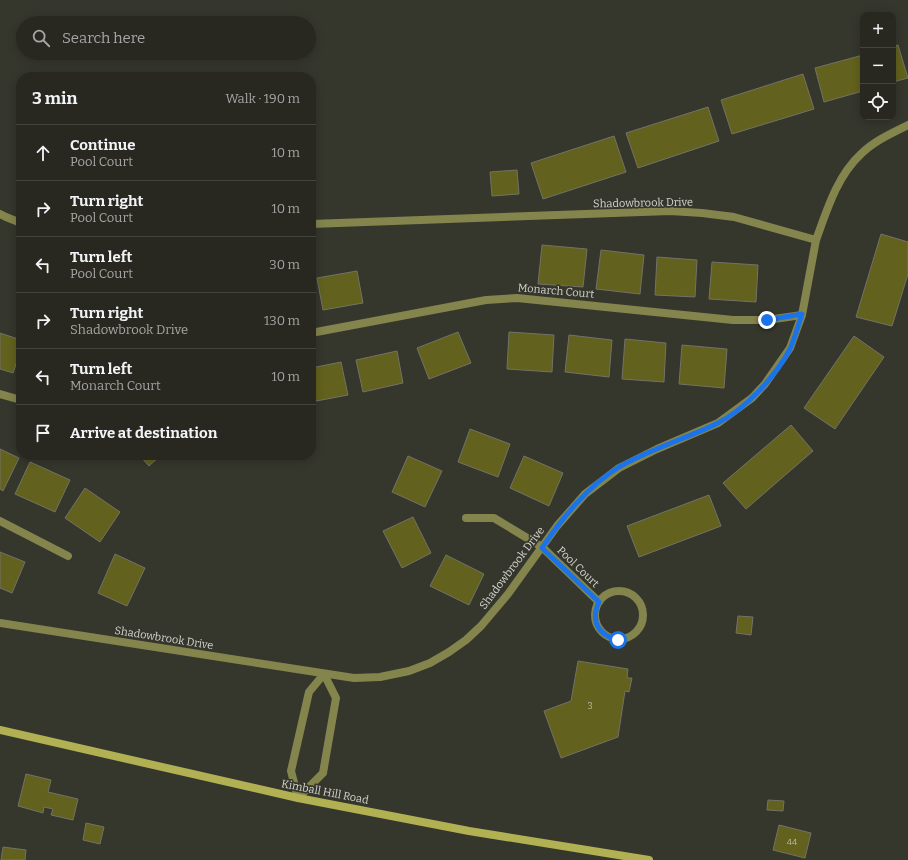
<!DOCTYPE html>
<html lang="en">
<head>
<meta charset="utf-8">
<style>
	body { margin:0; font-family:Bitter,serif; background:#30302a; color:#f1f3f6 }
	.controls { position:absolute; right:12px; top:12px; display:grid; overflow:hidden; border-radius:8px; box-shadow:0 2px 10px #0003 }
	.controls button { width:36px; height:36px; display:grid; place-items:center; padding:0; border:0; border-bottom:1px solid #44443f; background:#282821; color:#f1f3f6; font:20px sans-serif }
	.stop { position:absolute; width:12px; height:12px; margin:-9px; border:3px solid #1a73e8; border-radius:50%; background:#fff }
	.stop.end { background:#1a73e8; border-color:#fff; box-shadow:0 1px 4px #0008 }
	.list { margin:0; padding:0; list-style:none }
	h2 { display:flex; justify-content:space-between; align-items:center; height:52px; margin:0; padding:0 16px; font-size:17px }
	h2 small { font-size:13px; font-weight:400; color:#a5a6a5 }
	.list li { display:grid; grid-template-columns:26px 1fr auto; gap:12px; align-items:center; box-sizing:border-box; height:56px; padding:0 16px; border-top:1px solid #44443f }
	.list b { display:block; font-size:15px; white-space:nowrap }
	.list p { margin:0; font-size:13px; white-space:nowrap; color:#a5a6a5 }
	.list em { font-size:13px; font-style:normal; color:#a5a6a5 }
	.icon { flex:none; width:22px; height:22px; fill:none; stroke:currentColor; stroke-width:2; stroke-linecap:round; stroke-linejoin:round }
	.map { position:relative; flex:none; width:908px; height:860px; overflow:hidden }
	.search { position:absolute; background:#282821; box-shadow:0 2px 10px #0003; left:16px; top:16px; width:300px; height:44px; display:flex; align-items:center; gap:10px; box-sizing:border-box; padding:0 14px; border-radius:22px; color:#a5a6a5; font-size:15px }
	.panel { position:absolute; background:#282821; box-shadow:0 2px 10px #0003; left:16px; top:72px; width:300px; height:388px; border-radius:16px }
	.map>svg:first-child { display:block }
</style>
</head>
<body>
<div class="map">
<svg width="908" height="860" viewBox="0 0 908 860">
	<rect width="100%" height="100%" fill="#35362c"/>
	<path fill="#62611d" stroke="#727367" d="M 898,45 L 908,78 L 893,82 L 893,47 Z
		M 863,55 L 863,91 L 824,102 L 815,68 Z
		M 803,74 L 814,109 L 732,134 L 721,100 Z
		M 708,107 L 719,141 L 638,168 L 626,133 Z
		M 614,136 L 626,172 L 543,199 L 531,163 Z
		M 517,170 L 519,194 L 492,196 L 490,172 Z
		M 881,234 L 908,242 L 908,274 L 892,326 L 856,317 Z
		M 542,245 L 587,249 L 583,287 L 538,284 Z
		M 601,250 L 644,255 L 640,294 L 596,289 Z
		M 657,257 L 697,260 L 695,297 L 655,295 Z
		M 712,262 L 758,265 L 756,302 L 709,299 Z
		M 357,271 L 363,303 L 323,310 L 317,278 Z
		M 458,332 L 471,363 L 429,379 L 417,348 Z
		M 509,332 L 554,335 L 552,372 L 507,369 Z
		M 0,333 L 21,340 L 21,350 L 13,373 L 0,369 Z
		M 569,335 L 612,340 L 609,377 L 565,372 Z
		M 854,336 L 884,357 L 835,429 L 804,408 Z
		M 625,339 L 666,343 L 664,382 L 622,379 Z
		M 682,345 L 727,349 L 724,388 L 679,384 Z
		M 397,351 L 403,383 L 363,392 L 356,360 Z
		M 341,362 L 348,395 L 311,402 L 311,368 Z
		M 791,425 L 813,451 L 746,509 L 723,483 Z
		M 470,429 L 510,444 L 498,477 L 458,462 Z
		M 0,449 L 19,458 L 3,491 L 0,489 Z
		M 139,455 L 161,455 L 149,466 Z
		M 408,456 L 442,471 L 425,507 L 392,492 Z
		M 524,456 L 563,473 L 549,506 L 510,488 Z
		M 30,462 L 70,480 L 55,512 L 15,494 Z
		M 85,488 L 120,512 L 100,542 L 65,518 Z
		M 709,495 L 721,526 L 639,557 L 627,526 Z
		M 413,517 L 431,553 L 402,568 L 383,531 Z
		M 0,552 L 25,562 L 12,593 L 0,588 Z
		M 115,554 L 145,568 L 127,606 L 98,593 Z
		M 446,555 L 484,574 L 469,605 L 430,586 Z
		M 738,616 L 753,617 L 751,635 L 736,633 Z
		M 578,661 L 628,669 L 627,678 L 632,678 L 629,692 L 625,691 L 618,737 L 561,758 L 544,711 L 571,701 Z
		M 26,774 L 51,780 L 48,792 L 78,799 L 73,820 L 51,815 L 53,809 L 44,807 L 43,813 L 18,806 Z
		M 768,800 L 784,801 L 783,811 L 767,810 Z
		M 86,823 L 104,827 L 100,844 L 83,840 Z
		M 779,825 L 811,833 L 805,858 L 773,850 Z
		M 3,847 L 26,850 L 25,860 L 1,860 Z"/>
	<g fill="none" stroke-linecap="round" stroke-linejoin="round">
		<path stroke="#84844d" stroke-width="8" d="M 0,214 L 6,217 L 21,223
			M 816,240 C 827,210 837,176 861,154 C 874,141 892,133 908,125
			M 311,333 L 486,300 L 517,298 L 733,320 L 767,320 L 802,315
			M 0,394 L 21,400
			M 466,518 L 494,518 L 542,547 L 599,602
			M 0,521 L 68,556
			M595 615a24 24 0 1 1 48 0a24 24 0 1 1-48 0Z
			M 0,623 L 354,678 L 380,677 L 409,671 L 430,663 L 449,652 L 466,640 L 481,626 L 508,594 L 557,526 L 585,494 L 619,468 L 657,449 L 718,423 L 752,398 L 765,384 L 790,348 L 802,315 L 816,240 L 734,217 L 702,213 L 670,211 L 311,224
			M 324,674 L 336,698 L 323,773 L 298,798 L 291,771 L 309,692 Z"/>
		<path stroke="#b1b154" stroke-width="8" d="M 0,730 L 298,798 L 469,831 L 649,860"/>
	</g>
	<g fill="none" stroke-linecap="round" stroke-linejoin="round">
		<path stroke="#1a73e8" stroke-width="5" d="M 618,640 C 598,635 590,621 599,602 L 542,548 C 563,517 587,487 619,467 C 650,449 685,439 716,424 C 746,409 775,377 790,349 C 795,338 798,326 802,314 L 767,320"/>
	</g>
	<g text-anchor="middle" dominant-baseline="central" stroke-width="3.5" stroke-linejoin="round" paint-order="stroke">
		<g font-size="9" fill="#b8b8a2">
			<text x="590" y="706">3</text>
			<text x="792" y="842">44</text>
		</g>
		<g font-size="11" fill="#d5d5cf" stroke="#35362c">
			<text transform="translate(643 203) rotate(-1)">Shadowbrook Drive</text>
			<text transform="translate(556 291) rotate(5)">Monarch Court</text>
			<text transform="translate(578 567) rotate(44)">Pool Court</text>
			<text transform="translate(512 568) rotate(-53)">Shadowbrook Drive</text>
			<text transform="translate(164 638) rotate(9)">Shadowbrook Drive</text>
			<text transform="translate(325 792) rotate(11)">Kimball Hill Road</text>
		</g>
	</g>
</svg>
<div class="controls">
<button>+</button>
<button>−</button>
<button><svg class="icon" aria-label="locate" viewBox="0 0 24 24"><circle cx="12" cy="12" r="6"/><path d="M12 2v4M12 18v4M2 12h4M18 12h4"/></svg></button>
</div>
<div class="stop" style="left:618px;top:640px"></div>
<div class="stop end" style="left:767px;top:320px"></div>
<div class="search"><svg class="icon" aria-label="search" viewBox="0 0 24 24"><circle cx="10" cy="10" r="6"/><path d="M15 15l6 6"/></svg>Search here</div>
<section class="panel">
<h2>3 min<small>Walk · 190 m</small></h2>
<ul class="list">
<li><svg class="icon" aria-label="ahead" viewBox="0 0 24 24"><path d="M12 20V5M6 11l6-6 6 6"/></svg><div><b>Continue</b><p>Pool Court</p></div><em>10 m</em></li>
<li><svg class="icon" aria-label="right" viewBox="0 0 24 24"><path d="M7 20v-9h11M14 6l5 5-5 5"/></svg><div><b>Turn right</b><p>Pool Court</p></div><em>10 m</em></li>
<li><svg class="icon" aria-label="left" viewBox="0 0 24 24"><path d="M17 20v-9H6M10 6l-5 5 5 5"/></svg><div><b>Turn left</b><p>Pool Court</p></div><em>30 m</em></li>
<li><svg class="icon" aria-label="right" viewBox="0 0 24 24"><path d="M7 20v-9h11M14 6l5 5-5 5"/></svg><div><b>Turn right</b><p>Shadowbrook Drive</p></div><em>130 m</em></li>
<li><svg class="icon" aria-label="left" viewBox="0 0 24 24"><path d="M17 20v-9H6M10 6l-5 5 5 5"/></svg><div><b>Turn left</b><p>Monarch Court</p></div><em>10 m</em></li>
<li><svg class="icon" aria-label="arrive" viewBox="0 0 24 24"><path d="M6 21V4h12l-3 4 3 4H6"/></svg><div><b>Arrive at destination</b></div></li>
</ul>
</section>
</div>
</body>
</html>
